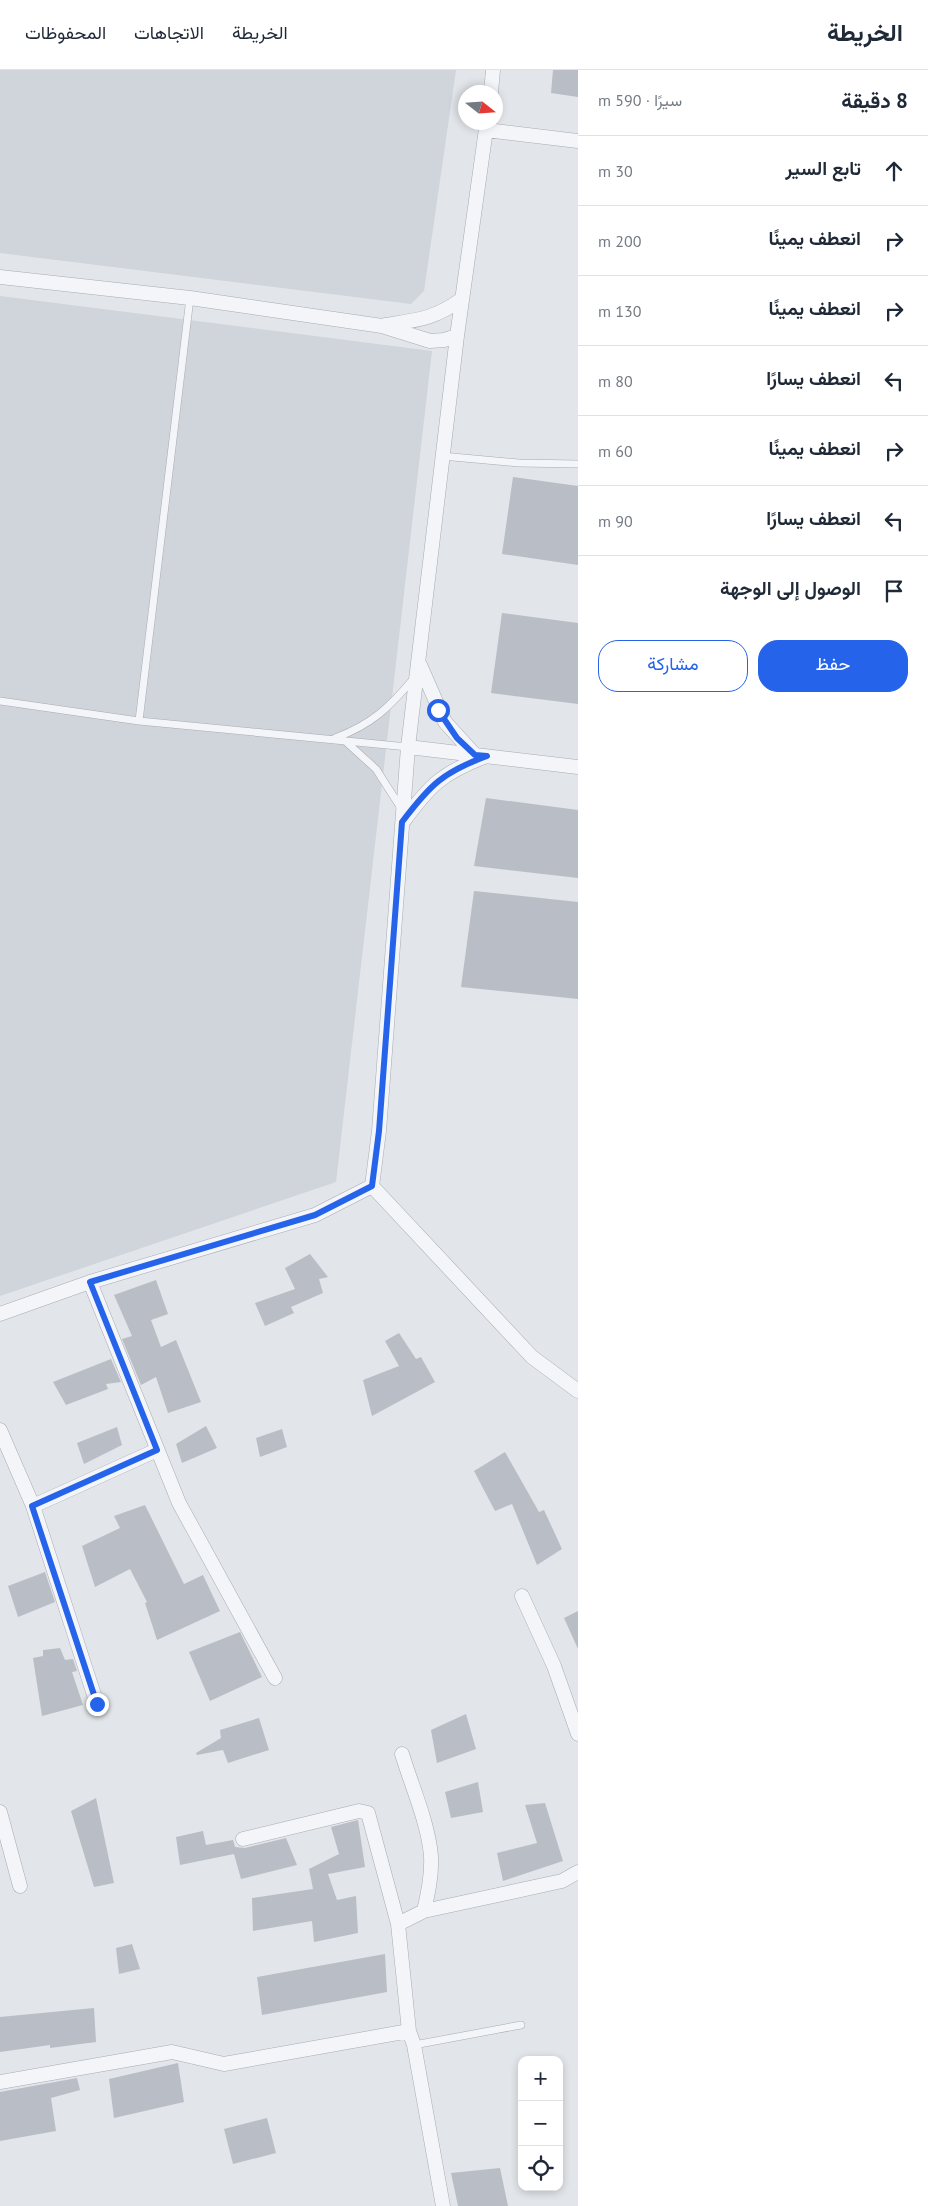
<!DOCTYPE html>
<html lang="ar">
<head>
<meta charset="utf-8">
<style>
	body { margin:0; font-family:"PT Sans",Vazirmatn,sans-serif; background:#f6f6f7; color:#1f2937; direction:rtl }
	.controls { position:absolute; right:15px; bottom:15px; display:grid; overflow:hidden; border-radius:10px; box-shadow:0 2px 8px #0003 }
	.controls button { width:45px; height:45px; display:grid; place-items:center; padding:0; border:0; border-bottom:1px solid #e0e1e3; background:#fff; color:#1f2937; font:25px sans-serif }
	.compass { position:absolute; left:458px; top:15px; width:45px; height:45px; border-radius:50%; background:#fff; box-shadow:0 2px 8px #0003; rotate:107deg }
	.stop { position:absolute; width:15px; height:15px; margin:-11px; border:4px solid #2563eb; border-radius:50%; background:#fff }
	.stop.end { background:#2563eb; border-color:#fff; box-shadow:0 1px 5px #0008 }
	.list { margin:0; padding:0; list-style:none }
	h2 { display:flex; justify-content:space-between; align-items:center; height:65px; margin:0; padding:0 20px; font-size:21px }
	h2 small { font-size:16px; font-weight:400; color:#747a83 }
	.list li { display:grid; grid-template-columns:32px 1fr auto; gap:15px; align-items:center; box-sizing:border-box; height:70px; padding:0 20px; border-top:1px solid #e0e1e3 }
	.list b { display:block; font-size:19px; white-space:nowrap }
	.list em { font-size:16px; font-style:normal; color:#747a83 }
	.actions { display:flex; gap:10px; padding:15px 20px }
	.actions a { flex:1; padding:11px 0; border:1px solid #2563eb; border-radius:20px; text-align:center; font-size:18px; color:#2563eb }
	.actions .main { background:#2563eb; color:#fff }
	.icon { flex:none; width:28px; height:28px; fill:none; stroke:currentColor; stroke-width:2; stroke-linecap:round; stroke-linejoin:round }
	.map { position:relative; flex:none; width:578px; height:2136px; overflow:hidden; direction:ltr }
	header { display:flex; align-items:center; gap:30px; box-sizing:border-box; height:70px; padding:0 25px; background:#fff; border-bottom:1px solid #e0e1e3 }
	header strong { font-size:24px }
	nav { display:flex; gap:28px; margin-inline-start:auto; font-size:18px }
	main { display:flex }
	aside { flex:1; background:#fff }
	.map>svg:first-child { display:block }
</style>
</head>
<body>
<header>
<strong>الخريطة</strong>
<nav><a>الخريطة</a><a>الاتجاهات</a><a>المحفوظات</a></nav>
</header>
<main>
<aside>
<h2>8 دقيقة<small>سيرًا · 590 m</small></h2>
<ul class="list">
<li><svg class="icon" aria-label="ahead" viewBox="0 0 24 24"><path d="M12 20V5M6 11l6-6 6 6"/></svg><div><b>تابع السير</b></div><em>30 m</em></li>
<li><svg class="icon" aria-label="right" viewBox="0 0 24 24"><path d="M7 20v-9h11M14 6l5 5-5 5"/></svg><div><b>انعطف يمينًا</b></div><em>200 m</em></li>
<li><svg class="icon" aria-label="right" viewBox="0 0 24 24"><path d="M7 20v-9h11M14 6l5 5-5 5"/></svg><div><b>انعطف يمينًا</b></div><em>130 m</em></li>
<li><svg class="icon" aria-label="left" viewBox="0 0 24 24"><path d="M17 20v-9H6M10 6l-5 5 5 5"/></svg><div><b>انعطف يسارًا</b></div><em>80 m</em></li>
<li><svg class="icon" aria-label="right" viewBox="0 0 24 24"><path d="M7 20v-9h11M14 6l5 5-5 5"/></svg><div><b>انعطف يمينًا</b></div><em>60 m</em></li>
<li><svg class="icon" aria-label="left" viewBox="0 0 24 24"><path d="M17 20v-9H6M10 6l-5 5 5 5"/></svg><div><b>انعطف يسارًا</b></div><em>90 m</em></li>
<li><svg class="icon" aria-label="arrive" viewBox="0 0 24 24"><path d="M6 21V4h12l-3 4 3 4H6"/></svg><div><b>الوصول إلى الوجهة</b></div></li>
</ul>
<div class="actions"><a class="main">حفظ</a><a>مشاركة</a></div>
</aside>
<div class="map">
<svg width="578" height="2136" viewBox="0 0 578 2136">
	<rect width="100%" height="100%" fill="#e2e5e9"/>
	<path fill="#d0d4db" d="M 0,0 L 456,0 L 424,221 L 411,234 L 0,183 Z
		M 0,226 L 432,281 L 336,1112 L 0,1226 Z"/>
	<path fill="#b9bec6" d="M 553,0 L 578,0 L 578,27 L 551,23 Z
		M 513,407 L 578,416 L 578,495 L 502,484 Z
		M 502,543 L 578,553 L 578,634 L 491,623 Z
		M 486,728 L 578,740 L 578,808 L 474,796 Z
		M 474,821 L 578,832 L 578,929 L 461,917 Z
		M 310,1184 L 328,1207 L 319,1209 L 323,1223 L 291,1237 L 294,1243 L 265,1256 L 255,1233 L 295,1219 L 285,1198 Z
		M 156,1210 L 168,1244 L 151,1250 L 161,1277 L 176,1270 L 201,1332 L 168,1343 L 156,1307 L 141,1315 L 122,1269 L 132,1266 L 114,1225 Z
		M 399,1263 L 416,1289 L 421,1287 L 435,1312 L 372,1346 L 363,1310 L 399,1296 L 385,1271 Z
		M 111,1289 L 121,1312 L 106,1314 L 108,1319 L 66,1335 L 53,1312 Z
		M 206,1356 L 217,1378 L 182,1393 L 176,1374 Z
		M 117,1357 L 122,1375 L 84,1394 L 77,1373 Z
		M 282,1359 L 287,1377 L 260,1387 L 256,1368 Z
		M 505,1382 L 539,1442 L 544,1440 L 562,1479 L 537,1495 L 512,1434 L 495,1441 L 474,1401 Z
		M 145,1435 L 184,1514 L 203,1505 L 220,1541 L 157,1570 L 145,1533 L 147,1532 L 130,1499 L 95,1517 L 82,1476 L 120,1458 L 114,1446 Z
		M 45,1502 L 55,1532 L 18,1547 L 8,1516 Z
		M 578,1541 L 578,1579 L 564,1548 Z
		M 240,1562 L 262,1607 L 210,1631 L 189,1582 Z
		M 60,1578 L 65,1590 L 73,1589 L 77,1601 L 72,1602 L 83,1635 L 42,1646 L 33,1588 L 43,1586 L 43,1580 Z
		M 466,1644 L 476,1679 L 437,1693 L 431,1660 Z
		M 259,1648 L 269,1680 L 228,1693 L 223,1680 L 197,1685 L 196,1683 L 221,1668 L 220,1660 Z
		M 478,1712 L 483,1742 L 451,1748 L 445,1722 Z
		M 96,1728 L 114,1813 L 94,1817 L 71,1741 Z
		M 545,1733 L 563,1791 L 503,1811 L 497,1783 L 537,1773 L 525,1735 Z
		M 358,1750 L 365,1797 L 328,1804 L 337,1830 L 356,1826 L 358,1863 L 314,1872 L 312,1851 L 253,1861 L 252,1828 L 313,1819 L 309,1799 L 339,1784 L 331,1757 Z
		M 203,1761 L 206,1775 L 233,1770 L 235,1777 L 245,1778 L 286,1768 L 297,1795 L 241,1809 L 234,1784 L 180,1795 L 176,1767 Z
		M 132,1874 L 140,1899 L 119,1904 L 116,1878 Z
		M 385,1884 L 387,1922 L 262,1945 L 257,1907 Z
		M 94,1938 L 96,1972 L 50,1978 L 50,1975 L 0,1982 L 0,1947 Z
		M 178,1993 L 184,2032 L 114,2048 L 109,2009 Z
		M 77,2008 L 80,2020 L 51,2028 L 56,2061 L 0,2071 L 0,2022 Z
		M 267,2048 L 276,2083 L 233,2094 L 224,2059 Z
		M 500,2098 L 508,2136 L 458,2136 L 451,2103 Z"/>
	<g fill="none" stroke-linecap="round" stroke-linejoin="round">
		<defs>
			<path id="service" d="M 442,386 L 519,393 L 578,394
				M 0,631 L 139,651 L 408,677
				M 139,651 L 190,228
				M 335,668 C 371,655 390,637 414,608
				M 344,670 L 376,699 L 401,738
				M 414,1975 L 521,1955"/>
			<path id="minor" d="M 491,22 L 493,0
				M 486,60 L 578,71
				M 0,207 L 190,228 L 382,256 L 430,271 L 444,270 L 457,266
				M 385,255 C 418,250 434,249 462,229
				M 420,595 L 445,652 L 475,685
				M 408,677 L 578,697
				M 403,752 C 429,716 442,703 484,687
				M 372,1116 L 379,1061 L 408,677 L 457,266 L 487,52
				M 372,1116 L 532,1287 L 578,1321
				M 90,1212 L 179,1433 L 275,1608
				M 0,1244 L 90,1212 L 315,1145 L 372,1116
				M 0,1360 L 33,1436 L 97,1634
				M 33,1436 L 157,1380
				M 522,1526 L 554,1596 L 578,1664
				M 402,1684 C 412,1717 428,1752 431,1786 C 432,1805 428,1823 424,1841
				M 0,1742 L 20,1816
				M 243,1769 L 359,1741 L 368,1743 L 398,1854 L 409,1961 L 414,1975 L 443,2136
				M 398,1854 L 424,1841 L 562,1811 L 578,1802
				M 0,2012 L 172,1982 L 224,1994 L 409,1961"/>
		</defs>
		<use href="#service" stroke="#a7acb3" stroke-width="8"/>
		<use href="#minor" stroke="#a7acb3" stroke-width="15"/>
		<use href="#service" stroke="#f4f5f8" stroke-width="7"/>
		<use href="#minor" stroke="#f4f5f8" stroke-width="14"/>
	</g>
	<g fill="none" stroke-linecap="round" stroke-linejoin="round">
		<path stroke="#2563eb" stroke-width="6" d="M 97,1634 L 32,1436 L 157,1380 L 90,1212 L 315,1145 L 372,1116 L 379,1061 L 402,752 C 430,715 443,702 487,686 L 475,685 L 457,668 L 438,640"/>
	</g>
</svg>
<div class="controls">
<button>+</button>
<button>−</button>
<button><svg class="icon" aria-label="locate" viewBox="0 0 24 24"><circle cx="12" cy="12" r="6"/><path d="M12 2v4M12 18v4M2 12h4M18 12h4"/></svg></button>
</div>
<svg class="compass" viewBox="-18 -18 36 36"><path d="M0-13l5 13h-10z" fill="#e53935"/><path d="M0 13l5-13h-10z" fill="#747a83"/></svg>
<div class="stop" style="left:438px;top:640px"></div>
<div class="stop end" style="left:97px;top:1634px"></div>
</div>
</main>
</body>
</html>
